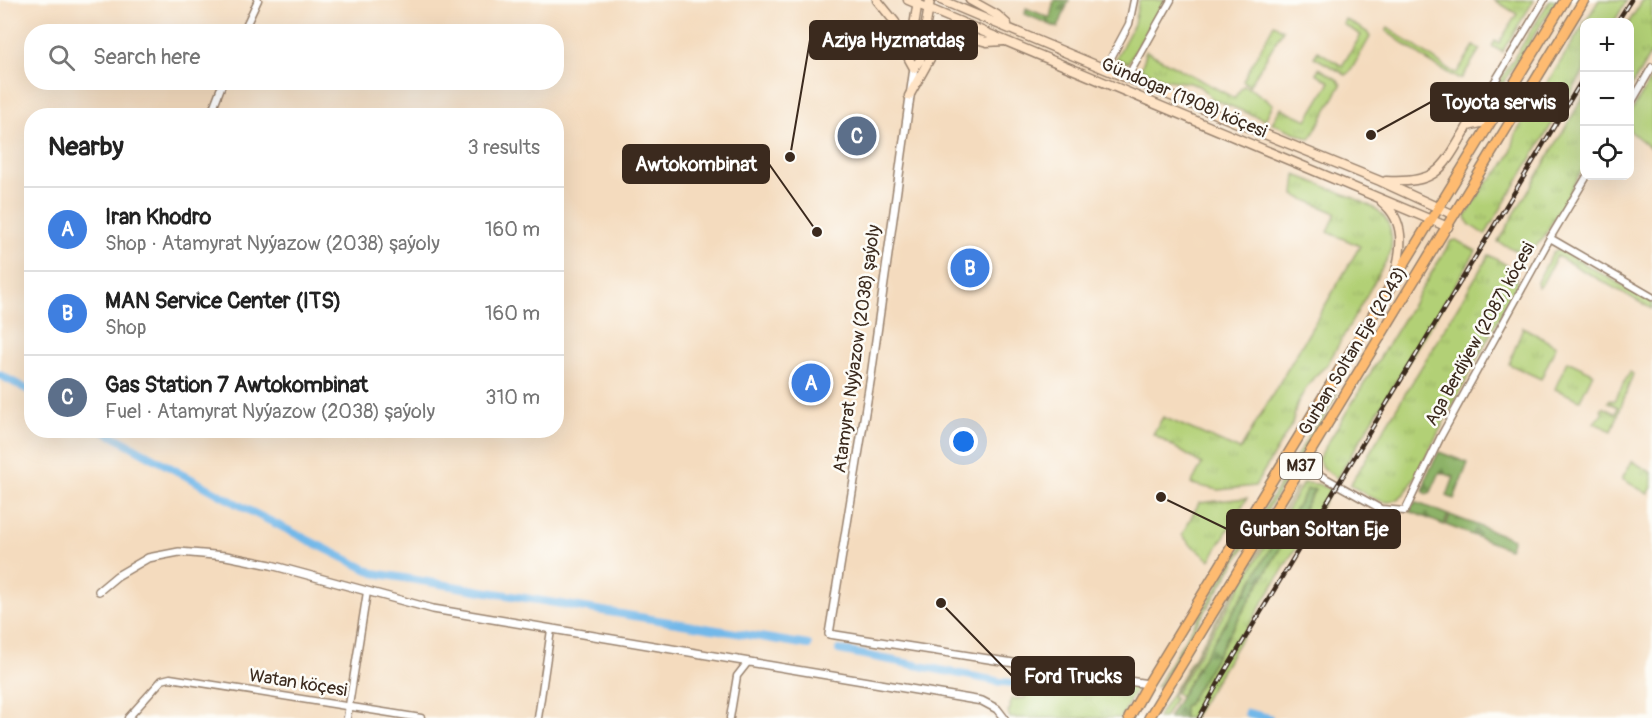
<!DOCTYPE html>
<html lang="en">
<head>
<meta charset="utf-8">
<style>
	body { margin:0; font-family:Pangolin,sans-serif; background:#f2f2f2; color:#222 }
	.controls { position:absolute; right:18px; top:18px; display:grid; overflow:hidden; border-radius:12px; box-shadow:0 6px 24px #0002 }
	.controls button { width:54px; height:54px; display:grid; place-items:center; padding:0; border:0; border-bottom:2px solid #e0e0e0; background:#fff; color:#222; font:30px sans-serif }
	.you { position:absolute; left:964px; top:442px; width:21px; height:21px; margin:-15px; border:4px solid #fff; border-radius:50%; background:#1a73e8; box-shadow:0 0 0 9px #1a73e833 }
	.badge { display:grid; place-items:center; width:39px; height:39px; border-radius:50%; background:#1a73e8; color:#fff; font-size:20px; font-weight:700 }
	.pin { position:absolute; translate:-50% -50%; border:3px solid #fff; box-shadow:0 2px 6px #0006 }
	.list { margin:0; padding:0; list-style:none }
	h2 { display:flex; justify-content:space-between; align-items:center; height:78px; margin:0; padding:0 24px; font-size:26px }
	h2 small { font-size:20px; font-weight:400; color:#767676 }
	.list li { display:grid; grid-template-columns:39px 1fr auto; gap:18px; align-items:center; box-sizing:border-box; height:84px; padding:0 24px; border-top:2px solid #e0e0e0 }
	.list b { display:block; font-size:22px; white-space:nowrap }
	.list p { margin:0; font-size:20px; white-space:nowrap; color:#767676 }
	.list em { font-size:20px; font-style:normal; color:#767676 }
	.icon { flex:none; width:33px; height:33px; fill:none; stroke:currentColor; stroke-width:2; stroke-linecap:round; stroke-linejoin:round }
	.map { position:relative; flex:none; width:1652px; height:718px; overflow:hidden }
	.search { position:absolute; background:#fff; box-shadow:0 6px 24px #0002; left:24px; top:24px; width:540px; height:66px; display:flex; align-items:center; gap:15px; box-sizing:border-box; padding:0 21px; border-radius:24px; color:#767676; font-size:22px }
	.panel { position:absolute; background:#fff; box-shadow:0 6px 24px #0002; left:24px; top:108px; width:540px; height:330px; border-radius:24px }
	.map>svg:first-child { display:block }
</style>
</head>
<body>
<div class="map">
<svg width="1652" height="718" viewBox="0 0 1652 718">
	<defs>
		<pattern id="grass-tufts" width="24" height="20" patternUnits="userSpaceOnUse" patternTransform="scale(1.5)"><rect width="24" height="20" fill="#b2d076"/><path d="M3 7l-1-3M5 7V3M7 7l1-3M15 17l-1-3M17 17v-4M19 17l1-3" fill="none" stroke="#9ab366"/></pattern>
		<pattern id="forest-firs" width="22" height="20" patternUnits="userSpaceOnUse" patternTransform="scale(1.5)"><rect width="22" height="20" fill="#8db267"/><path d="M5 1l3.5 6h-7zM16 11l3.5 6h-7z" fill="#749154"/></pattern>
	</defs>
	<rect width="100%" height="100%" fill="#fdfcf7"/>
	<filter id="ink" filterUnits="userSpaceOnUse"><feTurbulence type="fractalNoise" baseFrequency=".0167" numOctaves="2"/><feDisplacementMap in="SourceGraphic" scale="12" xChannelSelector="R" yChannelSelector="G"/><feConvolveMatrix kernelMatrix="1 2 1 2 8 2 1 2 1" color-interpolation-filters="sRGB"/></filter>
	<filter id="wash" filterUnits="userSpaceOnUse"><feTurbulence type="fractalNoise" baseFrequency=".008" numOctaves="4" result="noise"/><feDisplacementMap in="SourceGraphic" scale="24" xChannelSelector="R" yChannelSelector="G"/><feGaussianBlur stdDeviation="1.35" result="paint"/><feColorMatrix in="noise" values="0 0 0 0 0 0 0 0 0 0 0 0 0 0 0 0 0 1.4 0 .05"/><feComposite in="paint" operator="in"/></filter>
	<g filter="url(#wash)">
		<rect width="100%" height="100%" fill="#f4dbbe"/>
		<path fill="url(#grass-tufts)" stroke="#767d4a" stroke-width="1.5" d="M 1494,0 L 1534,0 L 1502,52 L 1492,46 L 1495,41 L 1499,43 L 1517,14 Z
			M 1550,0 L 1557,0 L 1494,97 L 1492,97 L 1491,95 Z
			M 1599,0 L 1627,0 L 1614,22 L 1584,22 L 1584,71 L 1485,235 L 1469,224 L 1466,216 L 1484,186 L 1501,169 L 1511,153 L 1516,133 Z
			M 1643,0 L 1652,0 L 1652,51 L 1630,89 L 1629,22 Z
			M 1345,19 L 1367,32 L 1370,37 L 1350,72 L 1346,75 L 1314,57 L 1318,51 L 1342,66 L 1361,35 L 1343,24 Z
			M 1274,24 L 1283,30 L 1249,86 L 1243,81 Z
			M 1388,28 L 1456,74 L 1474,46 L 1480,49 L 1462,78 L 1458,79 L 1428,61 L 1386,31 Z
			M 1146,51 L 1234,98 L 1243,86 C 1251,87 1266,100 1273,104 L 1265,120 L 1213,99 L 1199,86 L 1190,83 L 1168,80 L 1141,69 L 1146,54 L 1144,53 Z
			M 1319,68 L 1338,80 L 1341,85 L 1310,139 L 1272,123 L 1281,108 L 1307,120 L 1330,82 L 1316,73 Z
			M 1584,96 L 1584,166 L 1542,240 L 1529,252 L 1524,254 L 1498,242 Z
			M 1296,175 C 1317,184 1367,200 1382,214 C 1392,225 1393,241 1390,254 L 1327,365 L 1314,377 L 1305,390 L 1297,404 L 1292,424 L 1255,486 L 1218,490 L 1191,484 L 1202,464 L 1153,434 L 1163,417 L 1240,450 L 1360,246 L 1328,232 L 1336,213 L 1294,195 Z
			M 1456,240 L 1476,251 L 1337,478 C 1328,473 1322,468 1318,459 L 1451,241 Z
			M 1558,249 L 1652,302 L 1652,309 L 1557,256 L 1541,286 L 1538,287 L 1537,282 L 1553,252 Z
			M 1489,255 C 1500,262 1519,268 1517,284 L 1410,486 C 1391,515 1373,498 1350,485 Z
			M 1523,327 L 1556,346 L 1541,379 L 1509,364 Z
			M 1567,361 L 1593,373 L 1580,400 L 1555,389 Z
			M 1630,372 L 1633,374 L 1612,431 L 1594,423 L 1603,412 L 1601,410 L 1603,407 L 1616,414 L 1618,407 L 1608,402 L 1610,399 L 1614,401 Z
			M 1335,393 L 1337,394 L 1325,416 L 1159,687 L 1156,687 Z
			M 1632,461 L 1652,473 L 1652,487 L 1648,494 L 1622,479 Z
			M 1303,483 L 1318,484 L 1331,490 L 1193,718 L 1184,718 L 1184,706 L 1187,705 L 1198,687 L 1315,490 L 1250,584 L 1180,696 L 1176,693 Z
			M 1297,487 L 1172,696 L 1175,698 L 1164,718 L 1157,718 Z
			M 1247,498 L 1210,560 L 1190,544 L 1182,535 L 1199,503 Z
			M 1126,684 L 1139,684 L 1121,718 L 1010,718 L 1008,711 L 1010,709 L 1011,699 L 1025,698 L 1025,691 L 1073,688 L 1123,697 Z"/>
		<path fill="url(#forest-firs)" stroke="#646e42" stroke-width="1.5" d="M 1054,0 L 1069,0 L 1058,28 L 1025,14 L 1026,8 L 1050,18 Z
			M 1439,452 L 1468,463 L 1454,499 L 1447,496 L 1454,477 L 1440,472 L 1431,492 L 1427,494 L 1423,491 L 1427,475 Z
			M 1315,489 L 1198,687 L 1187,705 L 1184,706 L 1184,718 L 1168,718 L 1206,653 L 1254,579 L 1258,569 L 1305,493 L 1307,490 Z
			M 1415,502 L 1448,515 L 1444,525 L 1409,511 Z
			M 1450,515 L 1513,539 L 1509,549 L 1446,525 Z"/>
		<path fill="#b2d076" stroke="#767d4a" stroke-width="1.5" d="M 1139,0 L 1165,0 L 1128,63 L 1116,58 L 1134,24 Z
			M 1652,77 L 1652,149 L 1630,131 L 1630,114 Z"/>
		<g fill="none" stroke-linecap="round" stroke-linejoin="round">
			<path stroke="#72b8e9" stroke-width="8" d="M 0,375 L 32,392
				M 102,430 L 248,510 L 374,573 L 808,645
				M 839,650 L 1001,682 L 1025,684 L 1065,682 L 1124,691
				M 1248,713 L 1269,718"/>
		</g>
	</g>
	<g filter="url(#ink)">
		<g fill="none" stroke-linecap="round" stroke-linejoin="round">
			<defs>
				<path id="minor" d="M 243,32 L 258,0
					M 1105,69 L 1129,24 L 1134,0
					M 1127,78 L 1171,0
					M 1485,96 L 1493,119
					M 1630,105 L 1652,67
					M 210,116 L 223,82
					M 1468,126 L 1544,0
					M 1550,238 L 1652,297
					M 1302,465 L 1381,509 L 1405,511 L 1441,436 L 1550,238 L 1587,176
					M 128,718 L 162,680 L 170,678 L 421,718
					M 347,718 L 367,592
					M 538,718 L 551,630
					M 730,718 L 737,676 L 748,662"/>
				<path id="tertiary" d="M 914,68 L 871,376 L 829,634 L 1148,684
					M 99,591 L 117,576 L 148,558 L 179,552 L 226,556 L 271,565 L 433,609 L 982,701 L 997,709 L 1004,718"/>
				<path id="secondary" d="M 877,0 L 895,22 L 909,59
					M 908,0 L 1448,227
					M 918,0 L 909,59 L 914,68 L 920,60 L 930,0
					M 941,0 L 1105,69 L 1380,181 L 1454,215
					M 970,0 L 997,15 L 1007,24
					M 909,96 L 933,53 L 947,42 L 965,36 L 987,42 L 1004,41
					M 1386,181 C 1439,184 1443,168 1468,126 L 1493,120
					M 1382,202 C 1406,221 1402,248 1395,275"/>
				<path id="trunk" d="M 1129,718 L 1148,684 L 1565,0
					M 1149,718 L 1584,0"/>
			</defs>
			<use href="#minor" stroke="#98826e" stroke-width="9"/>
			<use href="#tertiary" stroke="#98826e" stroke-width="10"/>
			<use href="#secondary" stroke="#98826e" stroke-width="11"/>
			<use href="#trunk" stroke="#98826e" stroke-width="12"/>
			<use href="#minor" stroke="#fff" stroke-width="6"/>
			<use href="#tertiary" stroke="#fff" stroke-width="7"/>
			<use href="#secondary" stroke="#ffe4c6" stroke-width="8"/>
			<use href="#trunk" stroke="#febb71" stroke-width="9"/>
			<defs>
				<path id="rail" d="M 1617,22 L 1631,0
					M 1199,718 L 1221,678 L 1584,77"/>
			</defs>
			<use href="#rail" stroke="#3b2a1e" stroke-width="4.5"/>
			<use href="#rail" stroke="#fdfcf7" stroke-width="2" stroke-dasharray="7" stroke-linecap="butt"/>
		</g>
	</g>
	<g text-anchor="middle" dominant-baseline="central" stroke-width="5" stroke-linejoin="round" paint-order="stroke">
		<rect fill="#fdfcf7" stroke="#75695f" stroke-width="1.5" x="1280" y="453" width="42" height="26" rx="4.5"/>
		<g font-size="16" font-weight="bold" fill="#3b2a1e">
			<text x="1301" y="466">M37</text>
		</g>
		<g font-size="18" fill="#3b2a1e" stroke="#fdfcf7">
			<text transform="translate(1184 98) rotate(23)">Gündogar (1908) köçesi</text>
			<text transform="translate(1480 334) rotate(-61)">Aga Berdiýew (2087) köçesi</text>
			<text transform="translate(857 349) rotate(-82)">Atamyrat Nyýazow (2038) şaýoly</text>
			<text transform="translate(1353 351) rotate(-59)">Gurban Soltan Eje (2043)</text>
			<text transform="translate(298 683) rotate(9)">Watan köçesi</text>
		</g>
	</g>
	<path fill="none" stroke="#3b2a1e" stroke-width="2" d="M790 157L810 40M1371 135L1431 102M817 232L769 164M1161 497L1227 529M941 603L1012 676"/>
	<g fill="#3b2a1e" stroke="#fdfcf7" stroke-width="2">
		<circle cx="790" cy="157" r="6"/>
		<circle cx="1371" cy="135" r="6"/>
		<circle cx="817" cy="232" r="6"/>
		<circle cx="1161" cy="497" r="6"/>
		<circle cx="941" cy="603" r="6"/>
	</g>
	<g fill="#3b2a1e" stroke="#3b2a1e" stroke-width="2">
		<rect x="810" y="21" width="167" height="38" rx="6"/>
		<rect x="1431" y="83" width="137" height="38" rx="6"/>
		<rect x="623" y="145" width="146" height="38" rx="6"/>
		<rect x="1227" y="510" width="173" height="38" rx="6"/>
		<rect x="1012" y="657" width="122" height="38" rx="6"/>
	</g>
	<g font-size="20" text-anchor="middle" font-weight="bold" fill="#fff">
		<text x="893" y="47">Aziya Hyzmatdaş</text>
		<text x="1499" y="109">Toyota serwis</text>
		<text x="696" y="171">Awtokombinat</text>
		<text x="1314" y="536">Gurban Soltan Eje</text>
		<text x="1073" y="683">Ford Trucks</text>
	</g>
</svg>
<div class="controls">
<button>+</button>
<button>−</button>
<button><svg class="icon" aria-label="locate" viewBox="0 0 24 24"><circle cx="12" cy="12" r="6"/><path d="M12 2v4M12 18v4M2 12h4M18 12h4"/></svg></button>
</div>
<div class="you"></div>
<div class="pin badge" style="left:811px;top:383px;background:#3f7fe0">A</div>
<div class="pin badge" style="left:970px;top:268px;background:#3f7fe0">B</div>
<div class="pin badge" style="left:857px;top:136px;background:#5c6f8a">C</div>
<div class="search"><svg class="icon" aria-label="search" viewBox="0 0 24 24"><circle cx="10" cy="10" r="6"/><path d="M15 15l6 6"/></svg>Search here</div>
<section class="panel">
<h2>Nearby<small>3 results</small></h2>
<ul class="list">
<li><span class="badge" style="background:#3f7fe0">A</span><div><b>Iran Khodro</b><p>Shop · Atamyrat Nyýazow (2038) şaýoly</p></div><em>160 m</em></li>
<li><span class="badge" style="background:#3f7fe0">B</span><div><b>MAN Service Center (ITS)</b><p>Shop</p></div><em>160 m</em></li>
<li><span class="badge" style="background:#5c6f8a">C</span><div><b>Gas Station 7 Awtokombinat</b><p>Fuel · Atamyrat Nyýazow (2038) şaýoly</p></div><em>310 m</em></li>
</ul>
</section>
</div>
</body>
</html>
